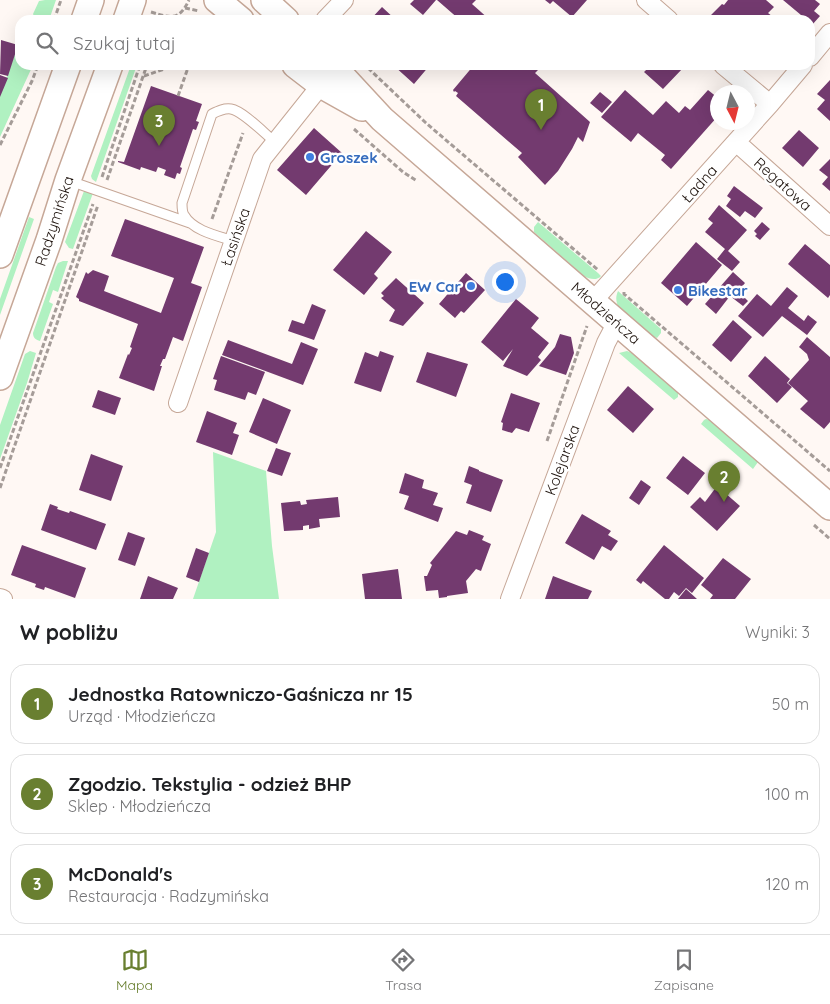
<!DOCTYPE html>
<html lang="pl">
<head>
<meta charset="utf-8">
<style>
	body { margin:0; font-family:Quicksand,sans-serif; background:#f6f6f6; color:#202124 }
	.compass { position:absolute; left:710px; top:85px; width:45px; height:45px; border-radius:50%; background:#fff; box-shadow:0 5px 20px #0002; rotate:173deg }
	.you { position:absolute; left:504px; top:281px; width:18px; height:18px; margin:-12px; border:4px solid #fff; border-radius:50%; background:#1a73e8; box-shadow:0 0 0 8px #1a73e833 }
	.badge { display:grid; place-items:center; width:32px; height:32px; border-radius:50%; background:#697f30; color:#fff; font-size:16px; font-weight:700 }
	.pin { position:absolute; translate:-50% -41px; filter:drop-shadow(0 1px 2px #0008) }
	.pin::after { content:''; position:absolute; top:26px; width:18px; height:15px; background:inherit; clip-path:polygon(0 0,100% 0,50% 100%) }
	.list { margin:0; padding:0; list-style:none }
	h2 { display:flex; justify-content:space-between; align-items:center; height:65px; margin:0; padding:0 20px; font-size:21px }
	h2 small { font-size:16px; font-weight:400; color:#757577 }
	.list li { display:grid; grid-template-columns:32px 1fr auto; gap:15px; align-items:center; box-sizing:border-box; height:80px; margin:0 10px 10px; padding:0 10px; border:1px solid #e0e0e0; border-radius:15px }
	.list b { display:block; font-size:19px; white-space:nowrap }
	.list p { margin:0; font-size:16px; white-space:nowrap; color:#757577 }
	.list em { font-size:16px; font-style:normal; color:#757577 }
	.icon { flex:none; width:28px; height:28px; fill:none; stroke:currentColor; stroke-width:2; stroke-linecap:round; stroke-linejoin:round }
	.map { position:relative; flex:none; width:830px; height:599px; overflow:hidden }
	.search { position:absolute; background:#fff; box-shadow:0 5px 20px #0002; left:15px; right:15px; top:15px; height:55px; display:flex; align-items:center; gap:12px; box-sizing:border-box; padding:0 18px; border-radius:15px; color:#757577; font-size:19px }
	.sheet { height:335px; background:#fff }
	nav { display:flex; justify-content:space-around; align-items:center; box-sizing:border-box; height:70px; border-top:1px solid #e0e0e0; background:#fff; font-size:14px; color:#757577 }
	nav a { display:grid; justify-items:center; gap:2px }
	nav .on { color:#697f30 }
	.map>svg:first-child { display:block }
</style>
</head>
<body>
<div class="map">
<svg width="830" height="599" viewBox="0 0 830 599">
	<rect width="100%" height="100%" fill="#fff8f4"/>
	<path fill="#b0f1c1" d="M 45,0 L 56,0 L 49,20 L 36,20 L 33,14 L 39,1 Z
		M 20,39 L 20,65 L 33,65 L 0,137 L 0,96 Z
		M 131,65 L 137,65 L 96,182 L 92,179 L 91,176 Z
		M 84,191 L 93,193 L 73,249 L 69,248 L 65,242 Z
		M 29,217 L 34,219 L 0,315 L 0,299 Z
		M 538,222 L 598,273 L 601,276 C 597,281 589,279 584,276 L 534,232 L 534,227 Z
		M 63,261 L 68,261 L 58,292 L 53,290 L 49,302 L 53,304 L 40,341 C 36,340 33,338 33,333 L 56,267 L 58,263 Z
		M 618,291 L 661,329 L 661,333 L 657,338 L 652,336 L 620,310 C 616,303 615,298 618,291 Z
		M 30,351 L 36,353 L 27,383 L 0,459 L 0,425 L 25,354 Z
		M 627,351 L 632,353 L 678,393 L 678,397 L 674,400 L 619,353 Z
		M 706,419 L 710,420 L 758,462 L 753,469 L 701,424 L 704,420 Z
		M 213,452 L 266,471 L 272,546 L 279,599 L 193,599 L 216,532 Z"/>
	<path fill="#733a6f" d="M 414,0 L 436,0 L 423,15 L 410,4 Z
		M 437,0 L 476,0 L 472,4 L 490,20 L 460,20 Z
		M 545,0 L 587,0 L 572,17 L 553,1 L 550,4 Z
		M 728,0 L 766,0 L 774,7 L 768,13 L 777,20 L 717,20 L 711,15 L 722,4 L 724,5 Z
		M 783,0 L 815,0 L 820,4 L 814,11 L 820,16 L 812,25 L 810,23 L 810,20 L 807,20 Z
		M 382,7 L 396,20 L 370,20 Z
		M 1,40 L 18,45 L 8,76 L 0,74 Z
		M 393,65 L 430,65 L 414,84 Z
		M 474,65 L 533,65 L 538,70 L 535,73 L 590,122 L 583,142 L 578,137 L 572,149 L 558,171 L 545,185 L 518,157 L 522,153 L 456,96 L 458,93 L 455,91 L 454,92 L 453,90 Z
		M 651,65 L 679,65 L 683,68 L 663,89 L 644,72 Z
		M 0,75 L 8,78 L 0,97 Z
		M 830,80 L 830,121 L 817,109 L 825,100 L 817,94 Z
		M 151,86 L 202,104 L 196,121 L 199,122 L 196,130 L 193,129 L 180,167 L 182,168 L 180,174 L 177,173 L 175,179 L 164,175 L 166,170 L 158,167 L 156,172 L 141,167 L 140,170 L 118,162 L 118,161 L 124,162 Z
		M 625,90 L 653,115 L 666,101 L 679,113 L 685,106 L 690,110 L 708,90 L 718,98 L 718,116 L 671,169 L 661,160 L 665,155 L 638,133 L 631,142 L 601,117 Z
		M 600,92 L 612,102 L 602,113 L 590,103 Z
		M 314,128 L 342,153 L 306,195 L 277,170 Z
		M 799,130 L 819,148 L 803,167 L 782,148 Z
		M 830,159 L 830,191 L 822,184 L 828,177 L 819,170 Z
		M 734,186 L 763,208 L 755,218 L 745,211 L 740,217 L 726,206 L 731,199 L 727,196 Z
		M 719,205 L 747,230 L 728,251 L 740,262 L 732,271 L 717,259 L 725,249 L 705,232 L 713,223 L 708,219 Z
		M 125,219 L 204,247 L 191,283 L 202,287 L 183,341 L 173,337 L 165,359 L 163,359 L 160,366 L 162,366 L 154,391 L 119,378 L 128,354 L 129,355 L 132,348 L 130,347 L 138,324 L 79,301 L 79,299 L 76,297 L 86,272 L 88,274 L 93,270 L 109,276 L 104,291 L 161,313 L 174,278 L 111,256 Z
		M 762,222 L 770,229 L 760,240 L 755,236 L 757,234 L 754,231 Z
		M 366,231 L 392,252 L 374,274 L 378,278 L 364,295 L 333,270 Z
		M 696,242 L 722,265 L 687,306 L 661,283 Z
		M 805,244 L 830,265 L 830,295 L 828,298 L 788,264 Z
		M 733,272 L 745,283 L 740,289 L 746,293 L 743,296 L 748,301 L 743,306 L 730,296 L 716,314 L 705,304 Z
		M 466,273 L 485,290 L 464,313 L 461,311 L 455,318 L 439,304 Z
		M 396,278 L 424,303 L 403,326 L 389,321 L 395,310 L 381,298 L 384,296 L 381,293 Z
		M 787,287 L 798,296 L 788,308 L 804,321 L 808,315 L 817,322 L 807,335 L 782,316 L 763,337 L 738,316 L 757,294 L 771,306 Z
		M 516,299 L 539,318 L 531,328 L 549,343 L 538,357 L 541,360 L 527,376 L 503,366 L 513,349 L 503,361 L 481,342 Z
		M 312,304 L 326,310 L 314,340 L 288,331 L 292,320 L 304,324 Z
		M 733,320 L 752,337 L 731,362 L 712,345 Z
		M 560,334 L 571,337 L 574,353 L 566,375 L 539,366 L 555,347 Z
		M 807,337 L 830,357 L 830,422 L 824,429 L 800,409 L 808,401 L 788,383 L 809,360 L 807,354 L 799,347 Z
		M 228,340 L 292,364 L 301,342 L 318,349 L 303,385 L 222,355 Z
		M 380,351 L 394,356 L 381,392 L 354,383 L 365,352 L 378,357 Z
		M 427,352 L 468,364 L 456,397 L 416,382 Z
		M 221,356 L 265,372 L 256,395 L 248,392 L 245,400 L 214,390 L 217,380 L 213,379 Z
		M 765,356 L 790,379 L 787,383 L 792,387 L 777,403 L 748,376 Z
		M 628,386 L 654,409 L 633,433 L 607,410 Z
		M 98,390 L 121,398 L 115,415 L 92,407 Z
		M 511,393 L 540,403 L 529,432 L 516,428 L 512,433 L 502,430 L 503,423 L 501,422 Z
		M 263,398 L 291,410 L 277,444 L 249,432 Z
		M 207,411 L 237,423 L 233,433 L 239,435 L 232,455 L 196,442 Z
		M 276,448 L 291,453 L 282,476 L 267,471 Z
		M 91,454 L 123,466 L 111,501 L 79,490 Z
		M 683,456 L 705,473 L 688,495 L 666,478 Z
		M 469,466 L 479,470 L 479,471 L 503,480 L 491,512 L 466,503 L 472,485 L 464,482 Z
		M 405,473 L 424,480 L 422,488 L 438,493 L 433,505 L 443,508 L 438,522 L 404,509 L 409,496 L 399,493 Z
		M 641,480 L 651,487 L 639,505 L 629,498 Z
		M 717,486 L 740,506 L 717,531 L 690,507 L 700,497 L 705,502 Z
		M 338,497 L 340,517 L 319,519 L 320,527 L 309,529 L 309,525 L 303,526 L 303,530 L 284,531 L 281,503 L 300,501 L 301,505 L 307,504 L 306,500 Z
		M 50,504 L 58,507 L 57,509 L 69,513 L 70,511 L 106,524 L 96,550 L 41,530 Z
		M 582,514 L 611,531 L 608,535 L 618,541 L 611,551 L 602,546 L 594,560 L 565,543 Z
		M 469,530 L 484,536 L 482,540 L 491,544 L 481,571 L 476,569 L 466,581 L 468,593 L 447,596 L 447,597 L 439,598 L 438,590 L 426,591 L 424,576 L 427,576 L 432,565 L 430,563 L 456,531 L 467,535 Z
		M 128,532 L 145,538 L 135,566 L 118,560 Z
		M 22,545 L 86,568 L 75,598 L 45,587 L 44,590 L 35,587 L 36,584 L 11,575 Z
		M 664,545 L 704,578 L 692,593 L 686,588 L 679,596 L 674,592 L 669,599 L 665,599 L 643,581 L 641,584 L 636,580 Z
		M 196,548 L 209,553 L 199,582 L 186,577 Z
		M 723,558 L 751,579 L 735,599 L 710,599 L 713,595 L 701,585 Z
		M 398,569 L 402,599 L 365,599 L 362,574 Z
		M 148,576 L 178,588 L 173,599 L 140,599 Z
		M 553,576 L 592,591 L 588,599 L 545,599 Z
		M 686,589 L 697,599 L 678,599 Z"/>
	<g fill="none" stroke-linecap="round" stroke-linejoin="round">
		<defs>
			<path id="service" d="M 70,181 L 190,223
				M 234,241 C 218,236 193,231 184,215 C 182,212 182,207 182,203 L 212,114 C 218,111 224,108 231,109 C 243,111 265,134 275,142"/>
			<path id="minor" d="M 646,0 L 669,20
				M 325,20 L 344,0
				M 810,57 L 830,33
				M 723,65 L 770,104
				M 736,142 L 830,226
				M 593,301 L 770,104 L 803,65
				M 178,403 L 262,159 L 321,85
				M 0,598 L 3,599
				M 510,599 L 606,343 L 617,322"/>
			<path id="secondary" d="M 217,0 L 241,20
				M 264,0 L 286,20
				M 84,20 L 91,0
				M 126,20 L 133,0
				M 295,65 L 321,85 L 362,108
				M 332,65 L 382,119 L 830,507
				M 0,255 L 68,65
				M 0,377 L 49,240 L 68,180 L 110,65"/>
		</defs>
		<use href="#service" stroke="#c6a797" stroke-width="11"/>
		<use href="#minor" stroke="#c6a797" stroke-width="20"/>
		<use href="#secondary" stroke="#c6a797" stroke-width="28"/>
		<path stroke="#a59c98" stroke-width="3" stroke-dasharray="5 2.5" stroke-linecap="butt" d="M 185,8 L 199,11
			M 151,12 C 171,18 179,21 189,0
			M 54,20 L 61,0
			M 368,68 L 426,123 L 598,270
			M 144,76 L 176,65
			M 178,96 L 189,65
			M 354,129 L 403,172 L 417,181
			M 0,145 L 32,81 L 38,65
			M 102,177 L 140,65
			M 107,180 L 147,65
			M 212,219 L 243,133
			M 624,292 L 624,294 L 830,471
			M 547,441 L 587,326
			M 0,468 L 93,204
			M 0,488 L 98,205
			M 814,525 L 830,539"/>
		<use href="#service" stroke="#fff" stroke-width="9"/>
		<use href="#minor" stroke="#fff" stroke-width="18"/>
		<use href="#secondary" stroke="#fff" stroke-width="25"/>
	</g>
	<g fill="#3f7fe0" stroke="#fff" stroke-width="2">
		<circle cx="310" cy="157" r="5"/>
		<circle cx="471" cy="286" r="5"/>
		<circle cx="678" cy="290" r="5"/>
	</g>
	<g text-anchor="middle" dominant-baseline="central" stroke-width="5" stroke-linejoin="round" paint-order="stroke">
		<g font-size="15" font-weight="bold" fill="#366cbe" stroke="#fff" text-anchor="start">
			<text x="320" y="157">Groszek</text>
			<text x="461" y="286" text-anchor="end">EW Car</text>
			<text x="688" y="290">Bikestar</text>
		</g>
		<g font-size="15" fill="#1e130d" stroke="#fff">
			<text transform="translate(699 184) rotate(-48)">Ładna</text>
			<text transform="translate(783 184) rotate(42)">Regatowa</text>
			<text transform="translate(54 221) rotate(-72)">Radzymińska</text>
			<text transform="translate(235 237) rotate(-71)">Łasińska</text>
			<text transform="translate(606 313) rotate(41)">Młodzieńcza</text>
			<text transform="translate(562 460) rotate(-70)">Kolejarska</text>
		</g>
	</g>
</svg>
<svg class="compass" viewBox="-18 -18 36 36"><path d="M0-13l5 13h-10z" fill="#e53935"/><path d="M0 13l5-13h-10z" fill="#757577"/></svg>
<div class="you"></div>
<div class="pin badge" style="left:541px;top:130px">1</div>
<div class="pin badge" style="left:724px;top:502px">2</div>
<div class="pin badge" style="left:159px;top:146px">3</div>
<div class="search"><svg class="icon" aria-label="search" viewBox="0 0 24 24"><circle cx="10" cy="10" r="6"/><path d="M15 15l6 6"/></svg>Szukaj tutaj</div>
</div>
<section class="sheet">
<h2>W pobliżu<small>Wyniki: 3</small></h2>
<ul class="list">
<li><span class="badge">1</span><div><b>Jednostka Ratowniczo-Gaśnicza nr 15</b><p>Urząd · Młodzieńcza</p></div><em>50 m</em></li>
<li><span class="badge">2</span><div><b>Zgodzio. Tekstylia - odzież BHP</b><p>Sklep · Młodzieńcza</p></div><em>100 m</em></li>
<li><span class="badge">3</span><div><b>McDonald's</b><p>Restauracja · Radzymińska</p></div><em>120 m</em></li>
</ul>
</section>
<nav>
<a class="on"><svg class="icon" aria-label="map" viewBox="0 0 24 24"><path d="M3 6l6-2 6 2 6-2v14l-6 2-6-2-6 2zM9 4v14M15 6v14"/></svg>Mapa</a>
<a><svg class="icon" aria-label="directions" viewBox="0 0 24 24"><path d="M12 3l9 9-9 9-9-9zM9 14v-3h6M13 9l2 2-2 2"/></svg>Trasa</a>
<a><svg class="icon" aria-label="saved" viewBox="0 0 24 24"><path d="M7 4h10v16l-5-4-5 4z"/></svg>Zapisane</a>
</nav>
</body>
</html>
